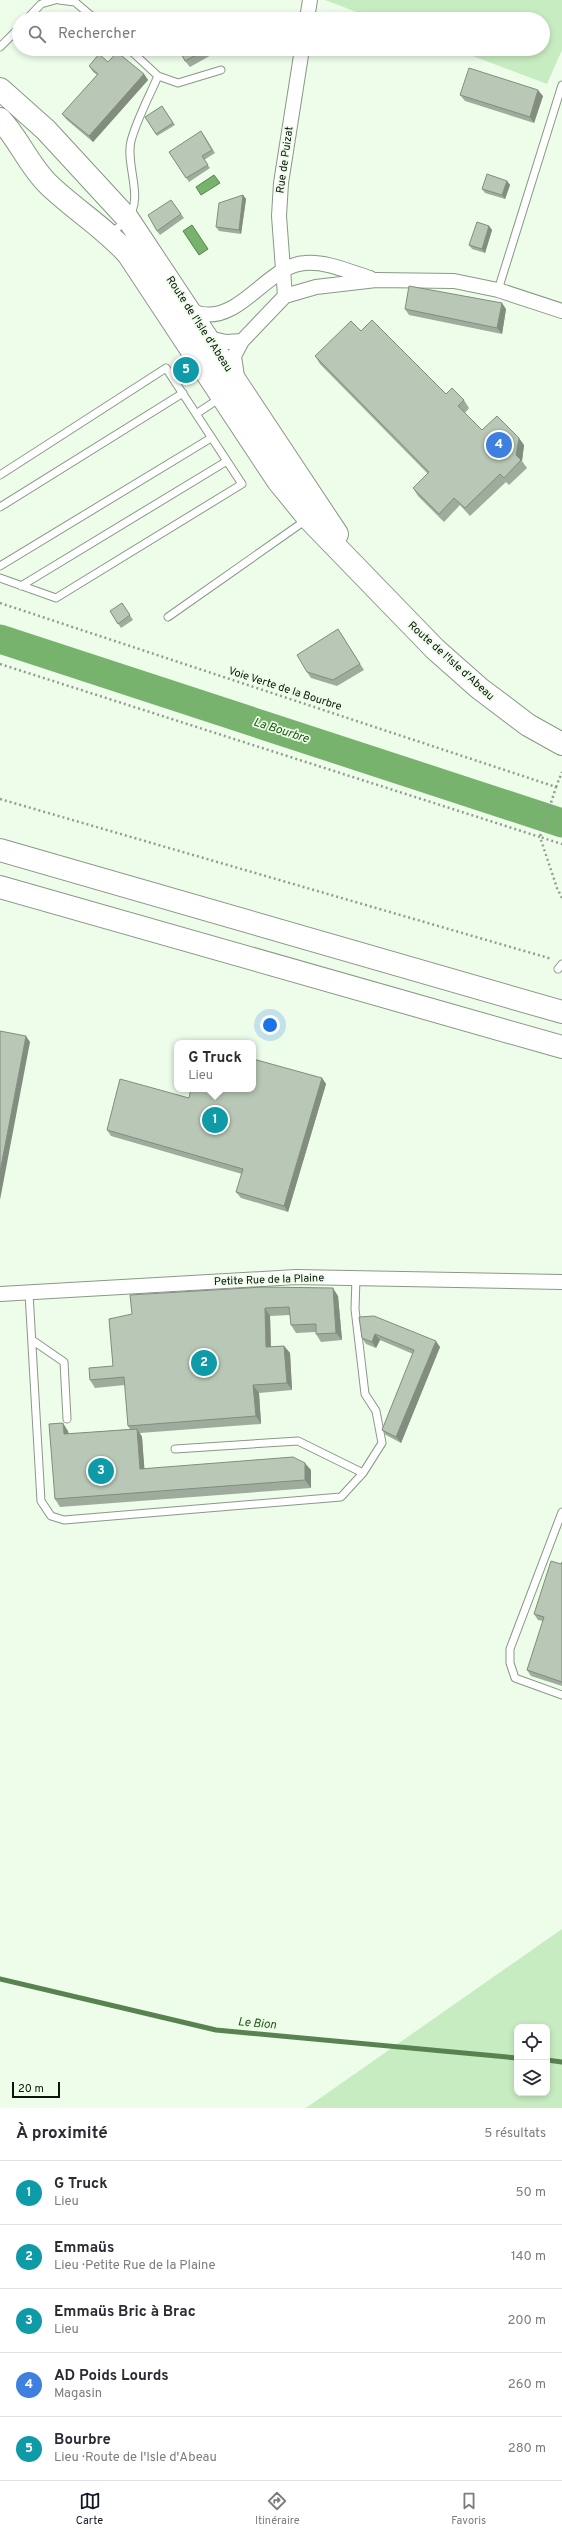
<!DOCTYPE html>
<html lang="fr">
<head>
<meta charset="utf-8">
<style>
	body { margin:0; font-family:Overpass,sans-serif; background:#f7f7f7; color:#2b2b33 }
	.controls { position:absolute; right:12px; bottom:12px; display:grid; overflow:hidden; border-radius:8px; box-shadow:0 2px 6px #0003 }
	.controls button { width:36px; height:36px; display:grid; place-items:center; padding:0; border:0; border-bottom:1px solid #e1e1e2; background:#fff; color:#2b2b33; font:20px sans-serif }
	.scale { position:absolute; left:12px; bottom:10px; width:48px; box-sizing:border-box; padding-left:4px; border:2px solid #0d120c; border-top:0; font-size:11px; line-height:14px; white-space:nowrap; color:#0d120c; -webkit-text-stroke:3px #edfdea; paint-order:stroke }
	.you { position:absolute; left:270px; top:1025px; width:14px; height:14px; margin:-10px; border:3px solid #fff; border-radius:50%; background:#1a73e8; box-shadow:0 0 0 6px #1a73e833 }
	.badge { display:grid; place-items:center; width:26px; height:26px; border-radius:50%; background:#111827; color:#fff; font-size:13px; font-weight:700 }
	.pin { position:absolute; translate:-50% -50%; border:2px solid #fff; box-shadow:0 1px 4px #0006 }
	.popup { position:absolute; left:174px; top:1040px; width:82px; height:52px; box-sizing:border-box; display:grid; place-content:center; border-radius:8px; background:#fff; filter:drop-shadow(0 1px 3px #0005); font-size:13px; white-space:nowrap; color:#7c7c81 }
	.popup b { font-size:15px; color:#2b2b33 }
	.popup::after { content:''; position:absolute; left:50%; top:100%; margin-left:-8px; border:8px solid transparent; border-top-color:#fff }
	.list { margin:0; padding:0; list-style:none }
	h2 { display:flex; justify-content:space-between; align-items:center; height:52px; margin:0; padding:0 16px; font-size:17px }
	h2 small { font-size:13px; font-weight:400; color:#7c7c81 }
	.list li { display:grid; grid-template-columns:26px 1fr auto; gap:12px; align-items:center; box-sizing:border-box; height:64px; padding:0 16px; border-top:1px solid #e1e1e2 }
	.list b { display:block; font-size:15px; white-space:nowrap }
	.list p { margin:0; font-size:13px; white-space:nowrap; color:#7c7c81 }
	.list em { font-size:13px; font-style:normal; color:#7c7c81 }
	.icon { flex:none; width:22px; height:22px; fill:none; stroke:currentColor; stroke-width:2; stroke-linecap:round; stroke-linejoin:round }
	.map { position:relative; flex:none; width:562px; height:2108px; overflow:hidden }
	.search { position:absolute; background:#fff; box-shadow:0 2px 6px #0003; left:12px; right:12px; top:12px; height:44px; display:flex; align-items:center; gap:10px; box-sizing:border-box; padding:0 14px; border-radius:22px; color:#7c7c81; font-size:15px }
	.sheet { height:372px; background:#fff }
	nav { display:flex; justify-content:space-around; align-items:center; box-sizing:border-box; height:56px; border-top:1px solid #e1e1e2; background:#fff; font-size:11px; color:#7c7c81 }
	nav a { display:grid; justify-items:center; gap:2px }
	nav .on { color:#111827 }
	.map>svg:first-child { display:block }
</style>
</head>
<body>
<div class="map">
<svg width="562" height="2108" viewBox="0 0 562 2108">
	<rect width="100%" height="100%" fill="#edfdea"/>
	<path fill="#c8ecc1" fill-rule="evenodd" d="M 325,0 L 562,0 L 562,50 L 547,84 L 454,49 L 543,49 L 543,19 L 375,19 Z
		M 562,1929 L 562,2108 L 306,2108 ZM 517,2027 L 547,2027 L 547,2093 L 517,2093 Z"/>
	<path fill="#78b36d" stroke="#588350" d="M 214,175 L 220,183 L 201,195 L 196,187 Z
		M 192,225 L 208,249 L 199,255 L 183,231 Z"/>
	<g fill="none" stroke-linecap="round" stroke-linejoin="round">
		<path stroke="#588350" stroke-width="5" d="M 0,1979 L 216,2030 L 517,2058
			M 547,2060 L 562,2062"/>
		<path stroke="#78b36d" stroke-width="29" d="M 0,639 L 562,823"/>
		<defs>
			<path id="service" d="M 59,0 L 75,2 L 95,19
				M 27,19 L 41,4 L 55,0
				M 0,47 L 19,28
				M 129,49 L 158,76 L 178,83 L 221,70
				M 110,233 C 116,229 123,225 127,219 C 145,199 125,165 131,141 C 137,119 149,97 158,76
				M 498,290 L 562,85
				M 196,414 L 220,398
				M 0,475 L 166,368 L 242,484 L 56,598 L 0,578
				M 0,507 L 183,393
				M 0,566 L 211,438
				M 21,586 L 227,461
				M 168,617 L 306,520
				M 558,969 L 562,964
				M 29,1293 L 41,1501 L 51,1516 L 64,1520 L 341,1497 L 363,1473 L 382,1443 L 376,1411 L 365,1394 L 355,1309 L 356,1278
				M 32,1340 L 64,1362 L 67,1419
				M 175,1449 L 298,1441 L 363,1473
				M 562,1512 L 510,1649 L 510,1663 L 515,1678 L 562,1695"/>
			<path id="minor" d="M 307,19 L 310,0
				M 285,296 L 279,216 L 281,183 L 302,49
				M 188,308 C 192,310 198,314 202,314 C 241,321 269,265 305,263 C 326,261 350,272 370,278
				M 204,337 L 226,342 L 242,341 L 285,296 L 316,287 L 376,280 L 454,281 L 498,290 L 562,311
				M 237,377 L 234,356 L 242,341
				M 0,1294 L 296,1277 L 562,1282"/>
			<path id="primary" d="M 0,89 L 46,130 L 128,219 L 337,534
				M 0,119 C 19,139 29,166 49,185 C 75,210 104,227 128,254 L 278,481 L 309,519 L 435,649 L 479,688 L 528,725 L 562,744"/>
			<path id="motorway" d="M 0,850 L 562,1012
				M 0,887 L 562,1047"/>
		</defs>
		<use href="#service" stroke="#8a9887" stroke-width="9"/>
		<use href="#minor" stroke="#8a9887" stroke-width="16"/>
		<use href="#primary" stroke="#8a9887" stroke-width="24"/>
		<use href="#motorway" stroke="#8a9887" stroke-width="24"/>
		<path stroke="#919d8f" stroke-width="2.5" stroke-dasharray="2 3" stroke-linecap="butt" d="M 0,603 L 556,787 L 540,837 L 562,844
			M 0,664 L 540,837 L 557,888 L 562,898
			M 556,787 L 562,772
			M 0,799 L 552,959"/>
		<use href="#service" stroke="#fff" stroke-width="7"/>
		<use href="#minor" stroke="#fff" stroke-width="14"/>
		<use href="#primary" stroke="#fff" stroke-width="22"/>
		<use href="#motorway" stroke="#fff" stroke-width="22"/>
	</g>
	<path fill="#9fac9d" d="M 179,49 L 222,49 L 190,67 L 185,61 Z
		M 108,62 L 144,74 L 148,80 L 93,142 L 67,120 L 62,114 L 97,75 L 93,72 L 89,66 Z
		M 460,95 L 543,96 L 534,123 L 465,101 Z
		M 162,106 L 175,125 L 157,136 L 145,117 Z
		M 204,135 L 215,153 L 204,160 L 210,168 L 189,182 L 169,152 Z
		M 507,181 L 510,185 L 505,199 L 485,193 L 482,189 Z
		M 243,195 L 246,199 L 241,234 L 219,231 L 216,227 Z
		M 171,200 L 184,218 L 160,235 L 157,231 Z
		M 489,226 L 492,230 L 485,253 L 472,249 L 469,245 Z
		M 405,309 L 506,309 L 502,334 L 409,315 Z
		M 361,331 L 446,394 L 464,400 L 469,408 L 465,413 L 482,430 L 524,445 L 522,461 L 527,468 L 509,485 L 506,482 L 470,516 L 460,505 L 444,522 L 418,496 L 413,488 L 428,474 L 320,364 L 315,356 Z
		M 122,603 L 133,620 L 121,628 L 110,611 Z
		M 342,635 L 364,670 L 337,686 L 311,678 L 307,672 Z
		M 322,1078 L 326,1084 L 288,1212 L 241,1198 L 236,1192 L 242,1174 L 111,1136 L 107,1130 L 189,1098 Z
		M 338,1296 L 342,1340 L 321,1342 L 316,1334 L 316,1332 L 296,1333 L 291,1325 L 290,1315 L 270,1316 L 271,1347 L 284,1346 L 290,1353 L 292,1390 L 259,1393 L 261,1424 L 140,1433 L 142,1437 L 144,1468 L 311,1470 L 311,1488 L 60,1507 L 55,1499 L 68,1431 L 69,1434 L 130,1429 L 128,1426 L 125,1385 L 95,1388 L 90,1380 L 113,1366 L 109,1319 Z
		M 359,1317 L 440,1347 L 401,1443 L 386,1435 L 382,1430 L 413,1354 L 380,1340 L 376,1348 L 366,1344 L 362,1338 Z
		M 562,1562 L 562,1686 L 531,1676 L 527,1670 L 543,1621 L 538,1620 L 534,1614 Z"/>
	<path fill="#828c7f" d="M 144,74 L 148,80 L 93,142 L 89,136 Z
		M 538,90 L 543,96 L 534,123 L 530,117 Z
		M 507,181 L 510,185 L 505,199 L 502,195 Z
		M 243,195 L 246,199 L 241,234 L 239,230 Z
		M 489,226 L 492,230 L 485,253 L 482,249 Z
		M 502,303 L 506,309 L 502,334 L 497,328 Z
		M 519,438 L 524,445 L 522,461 L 516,455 Z
		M 26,1036 L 30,1042 L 0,1200 L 0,1172 Z
		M 322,1078 L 326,1084 L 288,1212 L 284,1206 Z
		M 333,1288 L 338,1296 L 342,1340 L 336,1333 Z
		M 265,1308 L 270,1316 L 271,1355 L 266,1347 Z
		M 375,1334 L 380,1340 L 376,1348 L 372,1342 Z
		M 436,1341 L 440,1347 L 401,1443 L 396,1437 Z
		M 284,1346 L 290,1353 L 292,1390 L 287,1383 Z
		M 253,1385 L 259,1393 L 261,1424 L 256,1416 Z
		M 63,1423 L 68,1431 L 69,1442 L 64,1434 Z
		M 137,1429 L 142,1437 L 145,1476 L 140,1469 Z
		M 305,1463 L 311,1470 L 311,1488 L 305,1480 Z"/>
	<path fill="#b9c8b6" stroke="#828c7f" d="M 217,13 L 220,19 L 206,19 Z
		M 179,49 L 207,49 L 185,61 Z
		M 117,52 L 144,74 L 89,136 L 62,114 L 98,74 L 89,66 L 99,54 L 108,62 Z
		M 469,68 L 538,90 L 530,117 L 460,95 Z
		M 162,106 L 173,123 L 156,134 L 145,117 Z
		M 201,131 L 212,150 L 202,156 L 208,165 L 186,178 L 169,152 Z
		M 487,174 L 507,181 L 502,195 L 482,189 Z
		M 243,195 L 239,230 L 216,227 L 219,203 Z
		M 171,200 L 181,214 L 157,231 L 148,215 Z
		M 477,222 L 489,226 L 482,249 L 469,245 Z
		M 409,286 L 502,303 L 497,328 L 405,309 Z
		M 372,320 L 446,394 L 452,388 L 464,400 L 458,406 L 482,430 L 497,416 L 519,438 L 516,455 L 521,460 L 504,478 L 500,474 L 465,508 L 454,498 L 439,514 L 413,488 L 429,472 L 315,356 L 351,321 L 361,331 Z
		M 122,603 L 130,615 L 118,624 L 110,611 Z
		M 338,629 L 360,664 L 333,680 L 307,672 L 297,655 Z
		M 0,1031 L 26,1036 L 0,1172 Z
		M 253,1059 L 322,1078 L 284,1206 L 236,1192 L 243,1169 L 107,1130 L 120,1079 L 189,1098 L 191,1089 L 253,1089 Z
		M 263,1287 L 333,1288 L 336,1333 L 316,1334 L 316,1324 L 291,1325 L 289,1307 L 265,1308 L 266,1347 L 284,1346 L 287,1383 L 253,1385 L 256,1416 L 128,1426 L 124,1377 L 90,1380 L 89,1368 L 113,1366 L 109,1319 L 132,1314 L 130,1295 Z
		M 374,1316 L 436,1341 L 396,1437 L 382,1430 L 414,1350 L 375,1334 L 372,1342 L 362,1338 L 359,1317 Z
		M 63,1423 L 64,1434 L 137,1429 L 140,1469 L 293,1457 L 305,1463 L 305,1480 L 55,1499 L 49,1424 Z
		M 551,1561 L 561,1564 L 562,1562 L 562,1682 L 527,1670 L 544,1617 L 534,1614 Z"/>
	<g text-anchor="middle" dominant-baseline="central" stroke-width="3.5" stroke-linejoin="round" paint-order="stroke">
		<g font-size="11" fill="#0d120c" stroke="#edfdea">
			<text transform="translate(285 160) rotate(-82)">Rue de Puizat</text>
			<text transform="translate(199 324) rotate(57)">Route de l'Isle d'Abeau</text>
			<text transform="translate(451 661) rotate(42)">Route de l'Isle d'Abeau</text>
			<text transform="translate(285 689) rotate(18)">Voie Verte de la Bourbre</text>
			<text transform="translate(269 1280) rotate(-2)">Petite Rue de la Plaine</text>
		</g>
		<g font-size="12" font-style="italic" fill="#1c550f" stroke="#edfdea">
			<text transform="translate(281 731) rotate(18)">La Bourbre</text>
			<text transform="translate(257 2024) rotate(5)">Le Bion</text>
		</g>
	</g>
</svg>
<div class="controls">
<button><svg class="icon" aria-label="locate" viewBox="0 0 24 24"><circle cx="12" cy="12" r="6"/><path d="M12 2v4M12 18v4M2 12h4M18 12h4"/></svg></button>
<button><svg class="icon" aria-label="layers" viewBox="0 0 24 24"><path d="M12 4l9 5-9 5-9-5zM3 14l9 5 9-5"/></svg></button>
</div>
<div class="scale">20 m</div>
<div class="you"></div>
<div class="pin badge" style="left:215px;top:1120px;background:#0f9aa8">1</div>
<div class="popup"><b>G Truck</b>Lieu</div>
<div class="pin badge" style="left:204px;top:1363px;background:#0f9aa8">2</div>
<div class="pin badge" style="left:101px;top:1471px;background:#0f9aa8">3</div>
<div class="pin badge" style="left:499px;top:445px;background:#3f7fe0">4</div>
<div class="pin badge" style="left:186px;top:370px;background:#0f9aa8">5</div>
<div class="search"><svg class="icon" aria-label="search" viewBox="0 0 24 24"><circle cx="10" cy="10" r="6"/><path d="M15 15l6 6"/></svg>Rechercher</div>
</div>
<section class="sheet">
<h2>À proximité<small>5 résultats</small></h2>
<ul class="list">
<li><span class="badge" style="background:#0f9aa8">1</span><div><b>G Truck</b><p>Lieu</p></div><em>50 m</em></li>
<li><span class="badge" style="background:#0f9aa8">2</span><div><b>Emmaüs</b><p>Lieu · Petite Rue de la Plaine</p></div><em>140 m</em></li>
<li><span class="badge" style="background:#0f9aa8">3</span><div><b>Emmaüs Bric à Brac</b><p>Lieu</p></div><em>200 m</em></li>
<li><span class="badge" style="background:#3f7fe0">4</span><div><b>AD Poids Lourds</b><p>Magasin</p></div><em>260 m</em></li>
<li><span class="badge" style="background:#0f9aa8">5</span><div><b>Bourbre</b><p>Lieu · Route de l'Isle d'Abeau</p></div><em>280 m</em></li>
</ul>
</section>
<nav>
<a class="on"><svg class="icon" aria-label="map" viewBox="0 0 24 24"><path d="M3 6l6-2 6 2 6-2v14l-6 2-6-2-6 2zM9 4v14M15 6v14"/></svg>Carte</a>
<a><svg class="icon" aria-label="directions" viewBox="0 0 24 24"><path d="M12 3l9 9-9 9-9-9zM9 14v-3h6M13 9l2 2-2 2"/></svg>Itinéraire</a>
<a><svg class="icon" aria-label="saved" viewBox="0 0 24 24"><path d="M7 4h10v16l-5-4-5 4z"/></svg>Favoris</a>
</nav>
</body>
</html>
